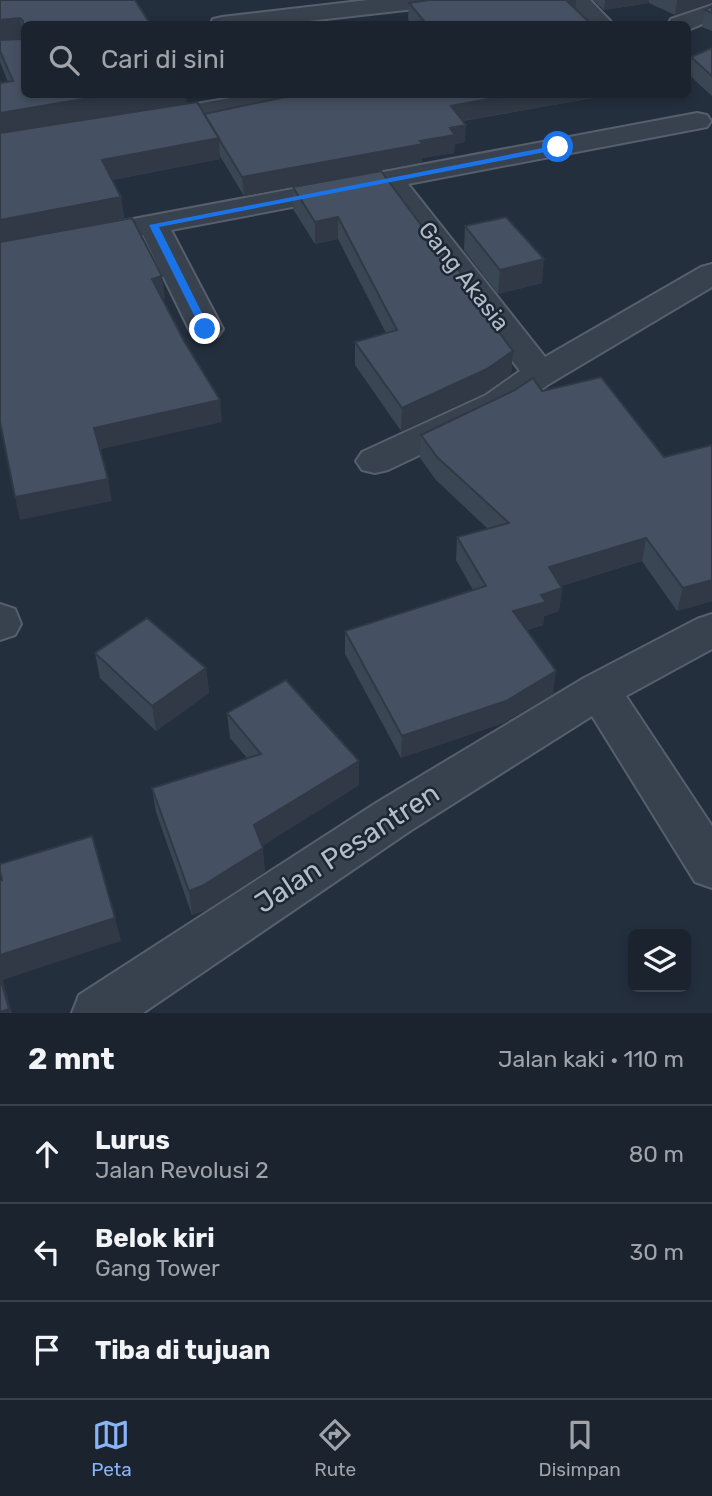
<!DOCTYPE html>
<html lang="id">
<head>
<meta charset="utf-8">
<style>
	body { margin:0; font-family:Rubik,sans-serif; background:#242b36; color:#f1f3f6 }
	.controls { position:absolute; right:21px; bottom:21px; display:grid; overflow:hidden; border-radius:10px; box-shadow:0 4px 10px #0003 }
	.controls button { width:63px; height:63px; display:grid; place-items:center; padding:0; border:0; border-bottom:2px solid #39404a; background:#1b232e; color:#f1f3f6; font:35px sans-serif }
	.stop { position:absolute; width:21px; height:21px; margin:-16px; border:5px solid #1a73e8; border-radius:50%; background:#fff }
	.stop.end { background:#1a73e8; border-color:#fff; box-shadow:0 2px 7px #0008 }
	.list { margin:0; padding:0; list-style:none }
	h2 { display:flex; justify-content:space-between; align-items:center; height:91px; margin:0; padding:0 28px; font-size:30px }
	h2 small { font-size:23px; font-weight:400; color:#a0a4aa }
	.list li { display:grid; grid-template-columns:46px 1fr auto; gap:21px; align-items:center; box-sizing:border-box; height:98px; padding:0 28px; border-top:2px solid #39404a }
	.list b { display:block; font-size:26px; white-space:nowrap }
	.list p { margin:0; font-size:23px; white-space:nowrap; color:#a0a4aa }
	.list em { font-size:23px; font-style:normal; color:#a0a4aa }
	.icon { flex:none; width:38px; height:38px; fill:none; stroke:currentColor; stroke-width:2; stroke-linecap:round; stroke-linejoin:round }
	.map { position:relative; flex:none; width:712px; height:1013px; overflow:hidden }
	.search { position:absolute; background:#1b232e; box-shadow:0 4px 10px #0003; left:21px; right:21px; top:21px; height:77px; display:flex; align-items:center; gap:18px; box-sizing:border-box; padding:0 24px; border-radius:10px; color:#a0a4aa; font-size:26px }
	.sheet { height:385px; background:#1b232e }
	nav { display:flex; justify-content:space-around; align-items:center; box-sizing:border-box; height:98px; border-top:2px solid #39404a; background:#1b232e; font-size:19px; color:#a0a4aa }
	nav a { display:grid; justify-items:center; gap:4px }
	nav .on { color:#8ab4f8 }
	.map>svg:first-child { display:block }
</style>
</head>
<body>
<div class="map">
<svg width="712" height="1013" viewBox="0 0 712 1013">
	<rect width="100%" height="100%" fill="#242f3e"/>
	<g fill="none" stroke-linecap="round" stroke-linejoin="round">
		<defs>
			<path id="minor" d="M 368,0 L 444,0 L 441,5 L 432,7 L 282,24 L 210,24 L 213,19 L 222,17 Z
				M 564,0 L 590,0 L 613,24 L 587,24 Z
				M 712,5 L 712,20 L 688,30 L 688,24 L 668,24 L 671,19 Z
				M 253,94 L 317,94 L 313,100 L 304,102 L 151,128 L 141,126 L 137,120 L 141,114 L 151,112 Z
				M 697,113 L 707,115 L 711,121 L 707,127 L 408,184 L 545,357 L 701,267 L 712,264 L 712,287 L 549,384 L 512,411 L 388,470 L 375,473 L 362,470 L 356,461 L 362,452 L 486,395 L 520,371 L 382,190 L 171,230 L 223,329 L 218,336 L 206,339 L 194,336 L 189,329 L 143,235 L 0,262 L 0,244 Z
				M 0,604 L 15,609 L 21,624 L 15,635 L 0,640 Z
				M 712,614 L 712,649 L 626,696 L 712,826 L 712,888 L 695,882 L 592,716 L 410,831 L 143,1013 L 72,1013 L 79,995 L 376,803 L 584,678 L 697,619 Z"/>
		</defs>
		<use href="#minor" stroke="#565f6c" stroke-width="4"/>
		<use href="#minor" fill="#38414e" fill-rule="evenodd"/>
	</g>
	<path fill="#3b4654" d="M 0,0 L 187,103 L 84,120 L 204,114 L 299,94 L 616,94 L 463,121 L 465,142 L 455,144 L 454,153 L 422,158 L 422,162 L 244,196 L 220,156 L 220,159 L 112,180 L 121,197 L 124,218 L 0,242 L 8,82 L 0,62 L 0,40 L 21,39 L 22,38 L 0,40 Z
		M 576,0 L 575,10 L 411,22 L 408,20 L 409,3 Z
		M 593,0 L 712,0 L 675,15 L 649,3 L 604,10 Z
		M 712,6 L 712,31 L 702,27 L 705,10 Z
		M 712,48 L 712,96 L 688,74 L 691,57 Z
		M 293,187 L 429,236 L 466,280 L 465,287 L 513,351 L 511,374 L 485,393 L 401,431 L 355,365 L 355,342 L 386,333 L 338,239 L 315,244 L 293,209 Z
		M 465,226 L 542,283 L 498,294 L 464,250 Z
		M 542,391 L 712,601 L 677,611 L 642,561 L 561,586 L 562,588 L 559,611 L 544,616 L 543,625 L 527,630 L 553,694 L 503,723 L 401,758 L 345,654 L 345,631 L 473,590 L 456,560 L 457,537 L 488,529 L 436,480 L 420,458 L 421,435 Z
		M 95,653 L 206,668 L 209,693 L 156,731 L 100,678 Z
		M 227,713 L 359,785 L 262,846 L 265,872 L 206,910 L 192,915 L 156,812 L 152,788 L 247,758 L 230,738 Z"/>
	<path fill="#303945" d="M 566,0 L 576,0 L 575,15 Z
		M 605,0 L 649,0 L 649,3 L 604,10 Z
		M 677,0 L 712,0 L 712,3 L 675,15 Z
		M 20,18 L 24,37 L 0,40 L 0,20 Z
		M 113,94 L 186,94 L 187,103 L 0,134 L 0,113 Z
		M 516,94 L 616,94 L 454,122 L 451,106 Z
		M 466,125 L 465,142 L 455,144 L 454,153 L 422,158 L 422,162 L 244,196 L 242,177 L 420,141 L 450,128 Z
		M 219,138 L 220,159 L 105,181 L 102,160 Z
		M 121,197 L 124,218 L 0,242 L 0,220 Z
		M 338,217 L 338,239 L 315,244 L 315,222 Z
		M 544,259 L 542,283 L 498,294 L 500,270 Z
		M 162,276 L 165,298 L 155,300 L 152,279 Z
		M 513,351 L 511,374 L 485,393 L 401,431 L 402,408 Z
		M 220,400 L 222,422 L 98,450 L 94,428 Z
		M 108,479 L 112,501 L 20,520 L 15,497 Z
		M 646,538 L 642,561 L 546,590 L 549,567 Z
		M 712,580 L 712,601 L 677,611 L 683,588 Z
		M 562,588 L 559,611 L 544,616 L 543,625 L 510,634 L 513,611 L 541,595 Z
		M 206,668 L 209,693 L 156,731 L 152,706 Z
		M 556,671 L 553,694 L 503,723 L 401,758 L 402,736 Z
		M 359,761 L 359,785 L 256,850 L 254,825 Z
		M 263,848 L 265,872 L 206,910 L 192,915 L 189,891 Z
		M 115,918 L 121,941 L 3,980 L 12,1013 L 0,1013 L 0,955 Z"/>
	<path fill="#455162" stroke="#303945" stroke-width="2" d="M 0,0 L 135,0 L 150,24 L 24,24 L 24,94 L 113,94 L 0,113 L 0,83 L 13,81 L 0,51 L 0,40 L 21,39 L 23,36 L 23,21 L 20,18 L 0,20 Z
		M 429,0 L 567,0 L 566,0 L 591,24 L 395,24 L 424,21 L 409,3 Z
		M 712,6 L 712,13 L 705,10 Z
		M 712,48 L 712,76 L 691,57 Z
		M 299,94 L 516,94 L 451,106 L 466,125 L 450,128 L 455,135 L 420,141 L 423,144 L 242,177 L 204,114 Z
		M 197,102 L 219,138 L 102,160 L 121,197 L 0,220 L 0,133 Z
		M 381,171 L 429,236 L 432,236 L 466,280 L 461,281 L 513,351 L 487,369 L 402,408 L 355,342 L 397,330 L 338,217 L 315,222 L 293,187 Z
		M 506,217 L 544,259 L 500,270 L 465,226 Z
		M 132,218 L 162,276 L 152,279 L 184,341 L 220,400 L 94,428 L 108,479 L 15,497 L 0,422 L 0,242 Z
		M 601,377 L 664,457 L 712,445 L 712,580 L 683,588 L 646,538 L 549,567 L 562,588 L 541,595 L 546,602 L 513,611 L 556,671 L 506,701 L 402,736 L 345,631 L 486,586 L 457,537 L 509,523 L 437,457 L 421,435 L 515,390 L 533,378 L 542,391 Z
		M 147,618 L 206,668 L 152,706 L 95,653 Z
		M 286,680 L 359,761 L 254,825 L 263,848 L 202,886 L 189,891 L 152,788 L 261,754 L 227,713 Z
		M 92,836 L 115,918 L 0,955 L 0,881 L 2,880 L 0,871 L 0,864 Z
		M 0,977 L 9,1009 L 0,1012 Z"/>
	<path fill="#1a73e8" d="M 558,145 L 561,149 L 159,227 L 210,329 L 205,332 L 201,329 L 149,225 Z"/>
	<g text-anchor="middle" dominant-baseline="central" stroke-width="5" stroke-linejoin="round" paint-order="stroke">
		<g font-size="23" fill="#b4bcc9" stroke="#1d2633">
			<text transform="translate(464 276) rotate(52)">Gang Akasia</text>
		</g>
		<g font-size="28" fill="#b4bcc9" stroke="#1d2633">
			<text transform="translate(347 848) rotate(-33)">Jalan Pesantren</text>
		</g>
	</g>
</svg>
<div class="controls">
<button><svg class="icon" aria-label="layers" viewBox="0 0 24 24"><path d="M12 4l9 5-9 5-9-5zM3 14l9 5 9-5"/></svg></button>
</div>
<div class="stop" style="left:558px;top:147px"></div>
<div class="stop end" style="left:205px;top:329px"></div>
<div class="search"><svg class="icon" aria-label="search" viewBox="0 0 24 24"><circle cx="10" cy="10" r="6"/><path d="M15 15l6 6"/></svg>Cari di sini</div>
</div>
<section class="sheet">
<h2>2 mnt<small>Jalan kaki · 110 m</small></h2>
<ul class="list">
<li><svg class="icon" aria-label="ahead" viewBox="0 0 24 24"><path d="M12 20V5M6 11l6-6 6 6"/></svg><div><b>Lurus</b><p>Jalan Revolusi 2</p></div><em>80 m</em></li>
<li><svg class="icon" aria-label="left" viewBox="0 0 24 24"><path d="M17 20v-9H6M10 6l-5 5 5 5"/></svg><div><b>Belok kiri</b><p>Gang Tower</p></div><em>30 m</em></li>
<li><svg class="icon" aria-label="arrive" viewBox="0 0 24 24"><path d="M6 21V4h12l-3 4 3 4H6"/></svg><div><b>Tiba di tujuan</b></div></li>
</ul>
</section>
<nav>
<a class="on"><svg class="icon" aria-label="map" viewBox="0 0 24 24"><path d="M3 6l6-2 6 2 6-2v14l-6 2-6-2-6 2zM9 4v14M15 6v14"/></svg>Peta</a>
<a><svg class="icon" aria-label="directions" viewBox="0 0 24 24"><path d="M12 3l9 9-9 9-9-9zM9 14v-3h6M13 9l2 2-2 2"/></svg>Rute</a>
<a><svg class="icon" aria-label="saved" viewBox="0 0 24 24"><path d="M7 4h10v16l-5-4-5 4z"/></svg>Disimpan</a>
</nav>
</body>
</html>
